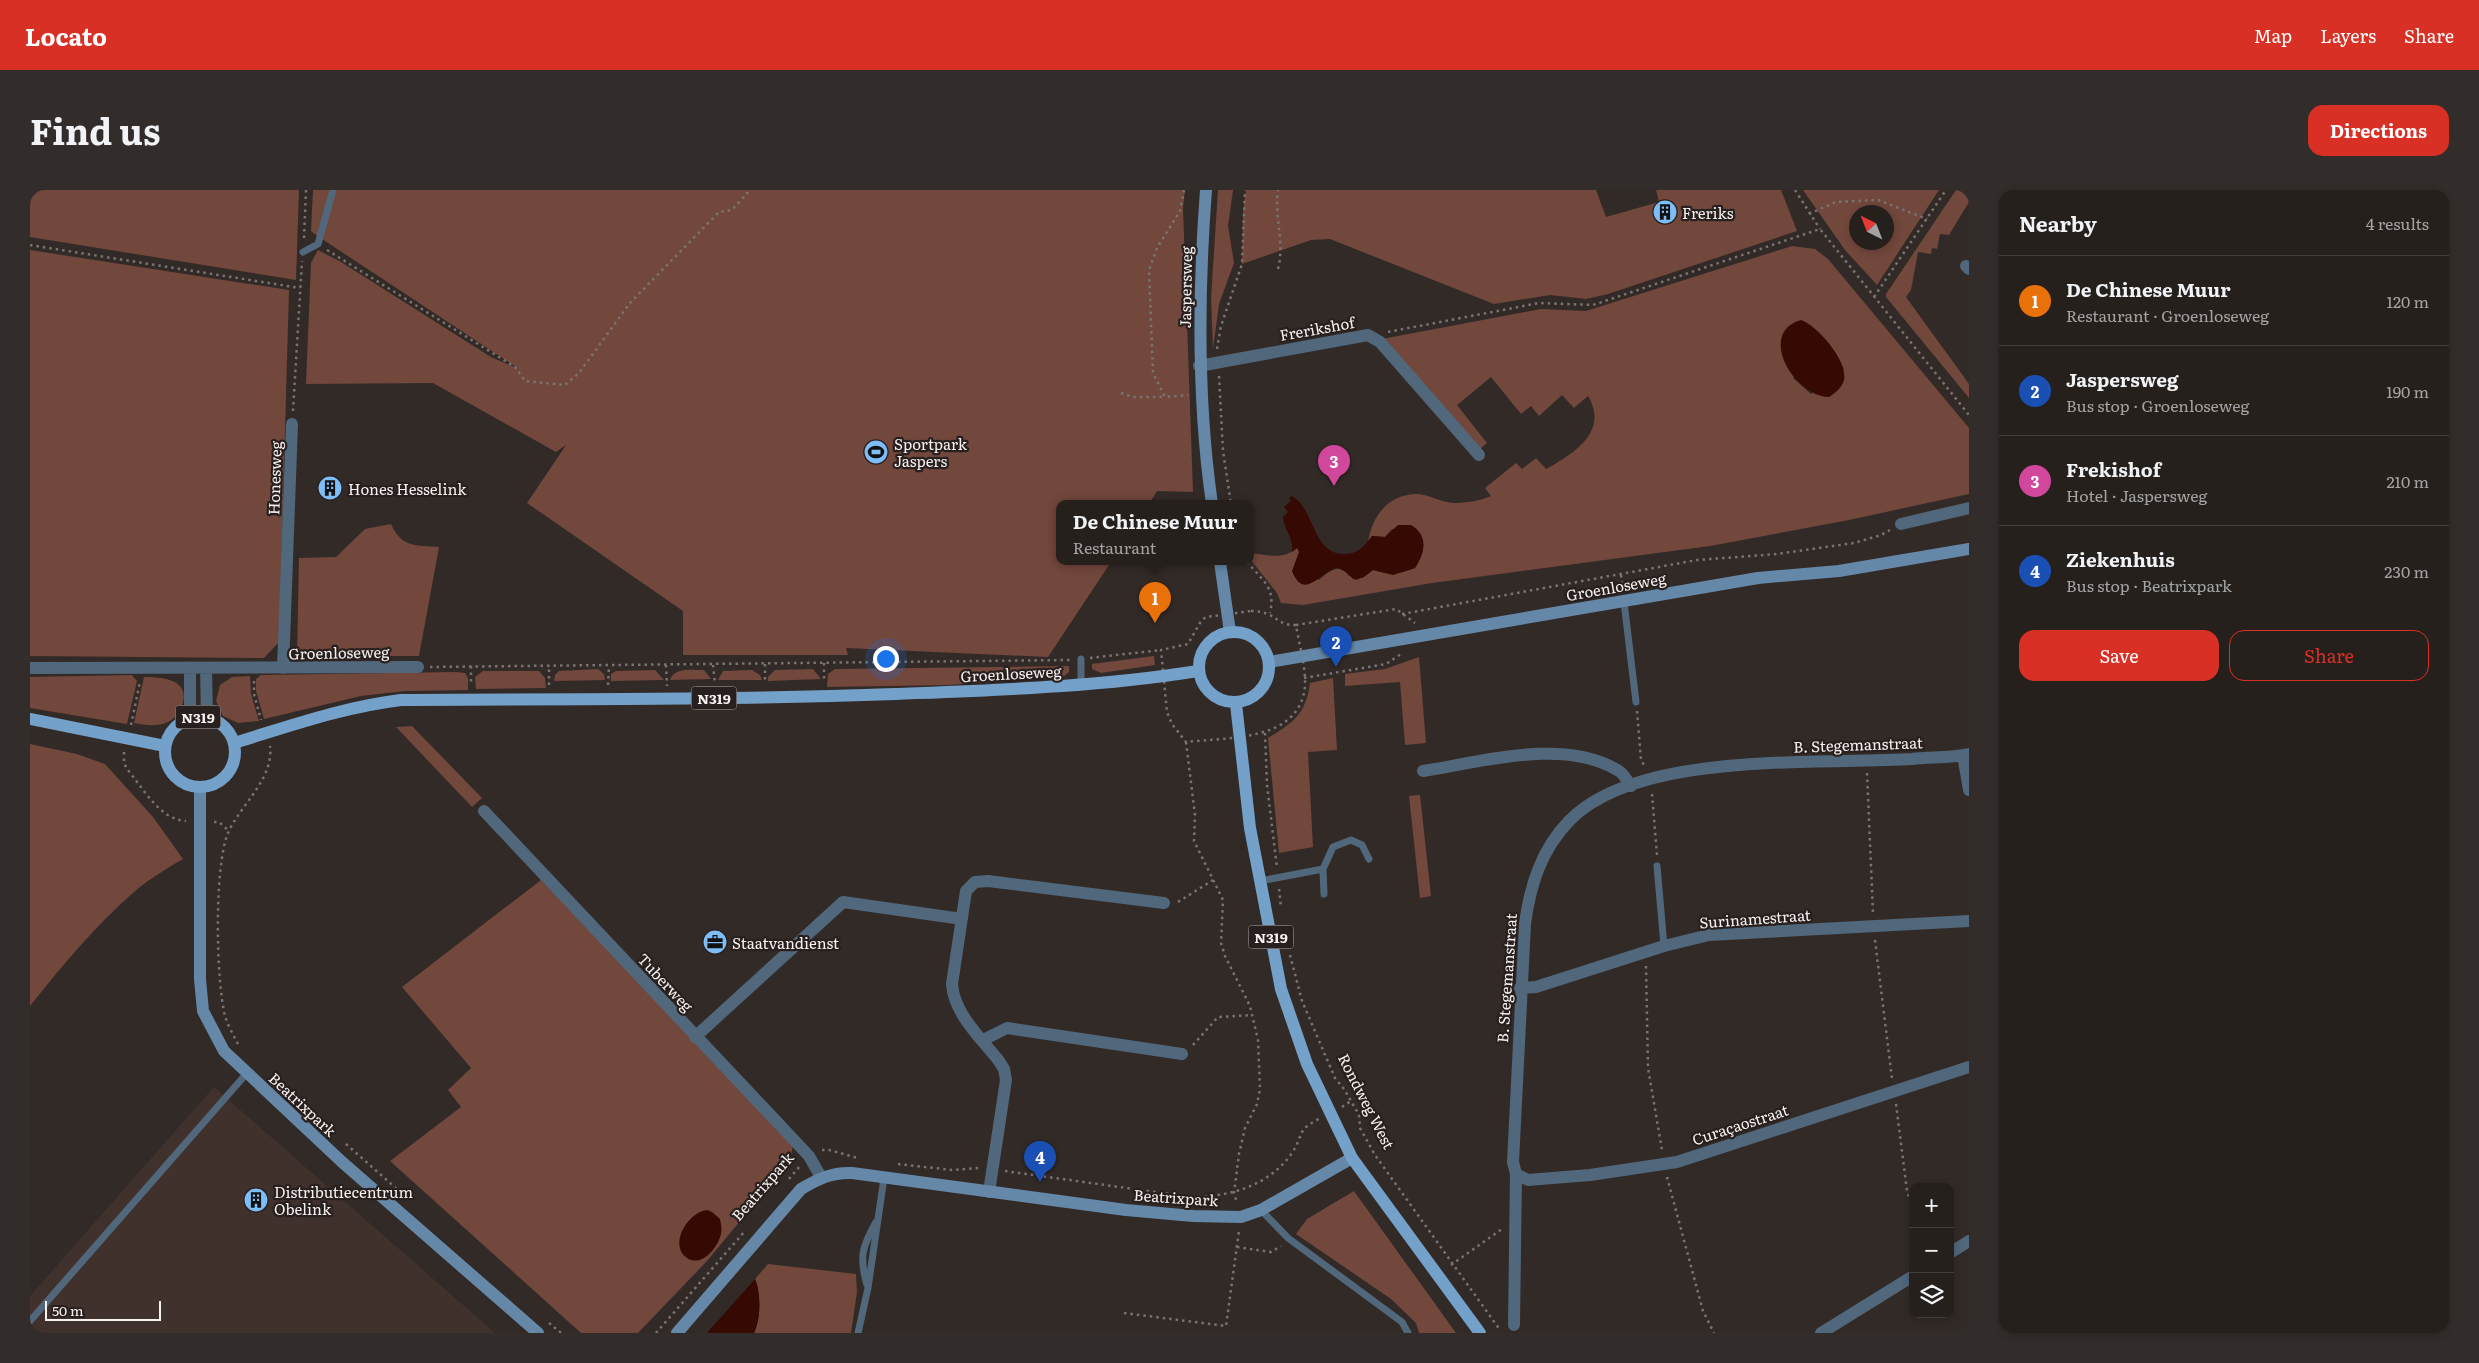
<!DOCTYPE html>
<html lang="en">
<head>
<meta charset="utf-8">
<style>
	body { margin:0; font-family:Literata,serif; background:#322d2a; color:#f1f3f6 }
	.controls { position:absolute; right:15px; bottom:15px; display:grid; overflow:hidden; border-radius:10px; box-shadow:0 2px 8px #0003 }
	.controls button { width:45px; height:45px; display:grid; place-items:center; padding:0; border:0; border-bottom:1px solid #423e3b; background:#26201d; color:#f1f3f6; font:25px sans-serif }
	.compass { position:absolute; left:1819px; top:15px; width:45px; height:45px; border-radius:50%; background:#26201d; box-shadow:0 2px 8px #0003; rotate:318deg }
	.scale { position:absolute; left:15px; bottom:12px; width:116px; box-sizing:border-box; padding-left:5px; border:2px solid #f7f1f0; border-top:0; font-size:14px; line-height:18px; white-space:nowrap; color:#f7f1f0; -webkit-text-stroke:4px #28201e; paint-order:stroke }
	.you { position:absolute; left:855px; top:468px; width:18px; height:18px; margin:-12px; border:4px solid #fff; border-radius:50%; background:#1a73e8; box-shadow:0 0 0 8px #1a73e833 }
	.badge { display:grid; place-items:center; width:32px; height:32px; border-radius:50%; background:#d93025; color:#fff; font-size:16px; font-weight:700 }
	.pin { position:absolute; translate:-50% -41px; filter:drop-shadow(0 1px 2px #0008) }
	.pin::after { content:''; position:absolute; top:26px; width:18px; height:15px; background:inherit; clip-path:polygon(0 0,100% 0,50% 100%) }
	.popup { position:absolute; left:1026px; top:310px; width:198px; height:65px; box-sizing:border-box; display:grid; place-content:center; border-radius:10px; background:#26201d; filter:drop-shadow(0 1px 4px #0005); font-size:16px; white-space:nowrap; color:#a4a3a4 }
	.popup b { font-size:19px; color:#f1f3f6 }
	.popup::after { content:''; position:absolute; left:50%; top:100%; margin-left:-10px; border:10px solid transparent; border-top-color:#26201d }
	.list { margin:0; padding:0; list-style:none }
	h2 { display:flex; justify-content:space-between; align-items:center; height:65px; margin:0; padding:0 20px; font-size:21px }
	h2 small { font-size:16px; font-weight:400; color:#a4a3a4 }
	.list li { display:grid; grid-template-columns:32px 1fr auto; gap:15px; align-items:center; box-sizing:border-box; height:90px; padding:0 20px; border-top:1px solid #423e3b }
	.list b { display:block; font-size:19px; white-space:nowrap }
	.list p { margin:0; font-size:16px; white-space:nowrap; color:#a4a3a4 }
	.list em { font-size:16px; font-style:normal; color:#a4a3a4 }
	.actions { display:flex; gap:10px; padding:15px 20px }
	.actions a { flex:1; padding:11px 0; border:1px solid #d93025; border-radius:15px; text-align:center; font-size:18px; color:#d93025 }
	.actions .main { background:#d93025; color:#fff }
	.icon { flex:none; width:28px; height:28px; fill:none; stroke:currentColor; stroke-width:2; stroke-linecap:round; stroke-linejoin:round }
	.map { position:relative; flex:none; width:1939px; height:1143px; overflow:hidden; border-radius:15px }
	header { display:flex; align-items:center; gap:30px; box-sizing:border-box; height:70px; padding:0 25px; background:#d93025; color:#fff }
	header strong { font-size:24px }
	nav { display:flex; gap:28px; margin-inline-start:auto; font-size:18px }
	.intro { display:flex; align-items:center; justify-content:space-between; box-sizing:border-box; height:120px; padding:0 30px }
	h1 { margin:0; font-size:35px }
	.button { padding:12px 22px; border-radius:15px; background:#d93025; color:#fff; font-size:18px; font-weight:700 }
	main { display:flex; gap:30px; padding:0 30px }
	aside { flex:1; background:#26201d; border-radius:15px; box-shadow:0 2px 8px #0003 }
	.map>svg:first-child { display:block }
</style>
</head>
<body>
<header>
<strong>Locato</strong>
<nav><a>Map</a><a>Layers</a><a>Share</a></nav>
</header>
<div class="intro"><h1>Find us</h1><a class="button">Directions</a></div>
<main>
<div class="map">
<svg width="1939" height="1143" viewBox="0 0 1939 1143">
	<rect width="100%" height="100%" fill="#322a27"/>
	<path fill="#40312d" d="M 184,897 L 465,1143 L 0,1143 L 0,1106 Z"/>
	<path fill="#72473c" fill-rule="evenodd" d="M 0,0 L 269,0 L 266,90 L 0,47 Z
		M 283,0 L 1155,0 L 1153,18 L 1163,302 L 1127,301 L 1119,314 L 1030,314 L 1030,372 L 1081,372 L 1018,467 L 816,458 L 818,465 L 653,465 L 653,421 L 497,313 L 536,255 L 526,262 L 403,193 L 276,194 L 281,73 L 288,60 L 311,72 L 461,167 L 489,179 L 286,45 L 281,41 Z
		M 1188,0 L 1203,0 L 1198,36 L 1204,73 L 1189,114 L 1183,159 L 1181,108 Z
		M 1216,0 L 1566,0 L 1576,27 L 1629,12 L 1626,0 L 1751,0 L 1767,41 L 1578,104 L 1556,109 L 1520,105 L 1464,114 L 1300,49 L 1281,50 L 1212,74 L 1213,23 Z
		M 1773,0 L 1909,0 L 1847,95 L 1815,60 ZM 1856,22 L 1856,52 L 1826,52 L 1826,22 Z
		M 1926,0 L 1939,0 L 1939,12 L 1919,45 L 1910,44 L 1907,59 L 1902,58 L 1901,64 L 1888,62 L 1881,100 L 1876,107 L 1939,194 L 1939,208 L 1856,107 L 1856,104 Z
		M 1762,56 L 1785,59 L 1798,69 L 1939,238 L 1939,304 L 1819,330 L 1680,356 L 1402,393 L 1273,415 L 1251,413 L 1247,403 L 1220,369 L 1220,363 C 1238,365 1253,370 1267,358 L 1270,362 L 1268,368 L 1289,390 C 1298,382 1309,372 1319,386 L 1333,388 L 1343,380 C 1360,385 1370,384 1385,378 C 1394,363 1397,353 1386,339 L 1362,339 L 1355,347 L 1342,346 L 1338,352 C 1342,326 1358,305 1385,304 C 1399,304 1410,312 1423,313 C 1436,313 1449,311 1461,306 L 1455,298 L 1486,273 L 1492,279 L 1506,268 L 1516,279 C 1545,263 1579,241 1558,206 L 1544,218 L 1532,205 L 1509,226 L 1501,216 L 1491,224 L 1461,187 L 1427,215 L 1457,253 L 1450,259 L 1352,149 L 1511,119 L 1556,121 ZM 1797,152 L 1808,167 L 1814,179 L 1781,204 L 1763,188 Z
		M 0,60 L 259,100 L 249,452 L 234,468 L 0,466 Z
		M 361,334 C 372,358 385,355 409,357 L 389,466 L 267,466 L 269,368 L 306,367 L 335,339 Z
		M 1124,466 L 1125,475 L 1071,483 L 1062,479 L 1062,474 Z
		M 1389,467 L 1396,553 L 1375,555 L 1370,492 L 1315,496 L 1315,484 L 1355,479 Z
		M 1039,476 L 1039,482 L 1033,487 L 918,495 L 797,497 L 798,484 L 805,479 Z
		M 568,479 L 574,484 L 575,490 L 524,491 L 525,485 L 529,481 Z
		M 783,479 L 791,489 L 738,491 L 738,487 L 745,480 Z
		M 625,480 L 634,490 L 581,491 L 581,484 L 586,481 Z
		M 674,480 L 681,489 L 640,490 C 644,477 662,480 674,480 Z
		M 722,480 L 730,485 L 732,490 L 688,490 L 693,481 Z
		M 453,481 L 509,481 L 515,488 L 516,498 L 446,499 L 445,487 Z
		M 426,482 L 435,483 L 438,488 L 438,500 L 375,501 L 331,506 L 234,529 L 226,501 L 226,489 L 231,485 Z
		M 102,485 L 107,491 L 97,534 L 0,518 L 0,487 Z
		M 220,486 L 221,504 L 229,531 L 208,533 L 193,526 L 186,511 L 190,495 L 202,487 Z
		M 114,487 C 134,487 163,490 151,518 C 149,524 144,529 138,532 C 127,537 115,535 104,533 Z
		M 1303,488 L 1307,560 L 1278,562 L 1283,657 L 1249,663 L 1238,548 C 1263,533 1276,524 1280,493 Z
		M 382,536 L 452,608 L 442,617 L 366,537 Z
		M 0,554 L 47,564 L 75,574 L 123,627 L 153,669 C 136,679 119,689 104,702 C 65,736 32,776 0,816 Z
		M 1390,605 L 1401,706 L 1390,708 L 1379,606 Z
		M 511,690 L 763,955 L 760,971 L 677,1071 L 608,1143 L 551,1143 L 360,971 L 431,917 L 418,900 L 441,878 L 372,797 Z
		M 1324,1001 L 1426,1143 L 1389,1143 L 1386,1133 L 1361,1109 L 1266,1044 L 1277,1029 Z
		M 738,1074 L 826,1084 L 827,1102 L 821,1143 L 724,1143 C 731,1128 731,1103 725,1089 Z"/>
	<path fill="#360902" d="M 1771,130 C 1788,136 1818,171 1814,190 C 1812,198 1805,203 1799,207 C 1763,206 1727,142 1771,130 Z
		M 1262,306 C 1285,319 1282,364 1314,364 C 1329,364 1334,356 1342,346 L 1355,347 L 1368,335 L 1381,335 C 1399,346 1395,362 1385,378 L 1363,385 L 1343,380 C 1317,400 1327,383 1307,378 C 1291,381 1274,412 1262,381 L 1269,362 L 1267,358 L 1262,362 C 1264,348 1254,340 1253,327 L 1258,322 L 1254,317 L 1261,311 L 1259,308 Z
		M 677,1020 L 682,1022 L 690,1029 C 691,1034 692,1039 691,1044 C 688,1057 672,1078 657,1068 C 638,1055 658,1022 677,1020 Z
		M 725,1089 C 731,1103 731,1129 724,1143 L 677,1143 Z"/>
	<g fill="none" stroke-linecap="round" stroke-linejoin="round">
		<path stroke="#7a7371" stroke-width="2.5" stroke-dasharray="2.5 4" stroke-linecap="butt" d="M 1154,0 L 1150,21 L 1127,58 L 1119,80 L 1123,183 L 1135,207 L 1158,205
			M 1765,0 L 1790,39
			M 1779,24 L 1806,12 L 1848,10 L 1897,29
			M 274,48 L 276,0
			M 0,55 L 270,98
			M 297,60 L 485,177 L 495,191 L 535,195 L 549,183 L 600,113 L 689,22 L 702,20 L 720,0
			M 1248,79 C 1255,53 1244,27 1248,0
			M 1844,107 L 1916,0
			M 1358,142 L 1509,113 L 1563,115 L 1790,39 L 1939,225
			M 1187,159 L 1191,136 L 1212,74 L 1215,0
			M 1189,186 L 1193,261 L 1201,314
			M 1091,203 L 1103,207 L 1134,207
			M 263,221 L 272,71
			M 1217,372 C 1232,390 1246,397 1240,423
			M 1591,385 L 1593,398
			M 1221,421 C 1246,421 1246,436 1266,435 C 1269,454 1276,477 1275,496 C 1270,552 1198,547 1156,552 L 1142,534 L 1137,522 L 1131,460 L 1158,454 L 1171,431 L 1176,427 Z
			M 1372,424 L 1667,370 L 1747,364 L 1824,353 L 1851,345 L 1860,340
			M 1266,435 L 1366,419 L 1385,433
			M 1060,468 L 1131,460
			M 794,473 L 794,492
			M 735,474 L 735,493
			M 636,475 L 637,496
			M 683,475 L 685,494
			M 441,476 L 441,495
			M 400,477 L 1040,470
			M 1274,488 L 1356,474 L 1371,464
			M 224,491 L 224,504 L 231,530
			M 519,495 L 519,476
			M 578,495 L 579,476
			M 1607,521 L 1611,570 L 1615,577
			M 101,535 L 110,492
			M 1235,543 L 1237,595 L 1247,678
			M 1156,552 L 1165,625 L 1164,651 L 1193,710 L 1191,753 L 1195,766 L 1220,816 L 1228,850 L 1230,899 L 1227,914 L 1215,938 L 1209,964 L 1204,1003 L 1207,1013
			M 94,562 L 94,573 L 97,579 C 113,598 130,630 156,631
			M 1837,583 L 1843,723
			M 1622,604 L 1627,665
			M 184,632 L 189,632 L 199,641
			M 1249,699 L 1251,718
			M 1148,712 L 1183,690
			M 1845,750 L 1862,889
			M 1260,765 L 1272,811 L 1305,888 L 1314,899 L 1329,925 L 1330,938 L 1345,965 L 1470,1140
			M 1616,776 L 1618,878 L 1632,960
			M 208,854 C 203,845 198,835 195,826 C 186,790 184,677 198,643 C 211,614 244,589 240,556
			M 1163,855 L 1188,827 L 1223,825
			M 1866,914 L 1877,1001 L 1883,1017
			M 1312,917 L 1321,911
			M 316,954 L 368,1000
			M 792,960 L 799,960 L 828,968
			M 868,974 L 922,980 L 949,978
			M 975,981 L 1161,1007 C 1199,1007 1239,996 1262,963 C 1274,945 1266,940 1289,929
			M 1637,987 L 1673,1121 L 1684,1143
			M 759,989 L 770,976
			M 1207,1057 L 1241,1062 L 1251,1056
			M 1421,1075 L 1472,1039
			M 1094,1123 L 1196,1136 L 1209,1041
			M 519,1133 L 531,1143
			M 626,1143 L 715,1041"/>
		<path stroke="#51677b" stroke-width="7" d="M 273,62 L 288,54 L 303,0
			M 1594,412 L 1606,512
			M 1051,469 L 1051,495
			M 1627,676 L 1634,756
			M 1293,679 L 1294,704
			M 1230,691 L 1293,679 L 1303,657 L 1321,650 L 1332,655 L 1339,669
			M 1231,1020 L 1258,1048 L 1372,1132 L 1378,1143
			M 837,1095 C 829,1067 832,1057 846,1032
			M 0,1131 L 217,883
			M 828,1143 L 838,1098 L 854,988"/>
		<path stroke="#51677b" stroke-width="12" d="M 1936,76 L 1939,79
			M 1169,176 L 1338,145 L 1350,152 L 1449,265
			M 1871,334 L 1939,318
			M 0,478 L 388,477
			M 160,478 L 160,528
			M 176,478 L 177,528
			M 253,478 L 262,234
			M 1933,565 L 1939,600
			M 1393,581 C 1451,572 1535,547 1589,581 C 1594,584 1597,591 1601,596
			M 454,621 L 779,966 L 791,987
			M 1490,798 L 1506,797 L 1634,756 L 1679,745 L 1939,731
			M 665,847 L 813,712 L 932,729
			M 953,850 L 977,838 L 1152,864
			M 1486,984 L 1498,990 L 1560,985 L 1647,972 L 1939,877
			M 959,1002 L 976,890 L 974,879 L 969,871 C 951,848 924,824 922,794 L 936,701 L 945,692 L 958,691 L 1134,713
			M 1920,1063 L 1939,1051
			M 1484,1135 L 1486,984 L 1483,972 L 1495,734 C 1500,696 1511,660 1539,631 C 1607,560 1789,575 1882,569 C 1901,567 1921,568 1939,564
			M 1791,1143 L 1883,1086"/>
		<path stroke="#6588a8" stroke-width="12" d="M 1176,0 C 1168,105 1167,210 1182,314
			M 1190,372 L 1200,442
			M 1239,472 L 1728,388 L 1809,381 L 1939,359
			M 170,598 L 170,789 L 173,821 L 194,861 L 312,972 L 508,1143
			M 647,1143 L 771,999 C 788,989 802,982 822,983 L 1096,1020 L 1163,1026 L 1211,1027 L 1231,1020 L 1322,968"/>
		<path stroke="#74a1ca" stroke-width="12" d="M1169 477a35 35 0 1 1 70 0a35 35 0 1 1-70 0Z
			M 1206,514 L 1220,638 L 1251,799 L 1277,874 L 1322,968 L 1450,1143
			M135 562a35 35 0 1 1 70 0a35 35 0 1 1-70 0Z
			M 0,529 L 135,556
			M 204,553 C 260,536 313,517 371,510 C 536,509 700,510 865,504 C 966,500 1068,497 1168,481"/>
	</g>
	<defs>
		<symbol id="building-disc" viewBox="-11 -11 22 22"><circle r="9.5" fill="#7dbef9" stroke="#28201e"/><path d="M-4-6H4V6H1V3H-1V6H-4ZM-2.5-4.3h1.7v1.8h-1.7ZM.8-4.3h1.7v1.8H.8ZM-2.5-1h1.7V.8h-1.7ZM.8-1h1.7V.8H.8Z" fill="#111"/></symbol>
		<symbol id="stadium-disc" viewBox="-11 -11 22 22"><circle r="9.5" fill="#7dbef9" stroke="#28201e"/><path d="M0-5a6.5 5 0 1 0 0 10a6.5 5 0 1 0 0-10ZM-3.5-1.8h7v3.6h-7Z" fill="#111"/></symbol>
		<symbol id="office-disc" viewBox="-11 -11 22 22"><circle r="9.5" fill="#7dbef9" stroke="#28201e"/><path d="M-6-3h4V-5.5h4V-3h4V5H-6ZM-1-4.5V-3h2v-1.5ZM-6 0V1H6V0Z" fill="#111"/></symbol>
	</defs>
	<g fill-rule="evenodd">
		<use href="#building-disc" x="1621" y="8" width="28" height="28"/>
		<use href="#stadium-disc" x="832" y="248" width="28" height="28"/>
		<use href="#building-disc" x="286" y="284" width="28" height="28"/>
		<use href="#office-disc" x="671" y="738" width="28" height="28"/>
		<use href="#building-disc" x="212" y="996" width="28" height="28"/>
	</g>
	<g text-anchor="middle" dominant-baseline="central" stroke-width="4.5" stroke-linejoin="round" paint-order="stroke">
		<g fill="#28201e" stroke="#b9b2b1" stroke-width="1">
			<rect x="661.5" y="496.5" width="45" height="23" rx="4"/>
			<rect x="145.5" y="515.5" width="45" height="23" rx="4"/>
			<rect x="1218.5" y="735.5" width="45" height="23" rx="4"/>
		</g>
		<g font-size="14" font-weight="bold" fill="#f7f1f0">
			<text x="684" y="508">N319</text>
			<text x="168" y="527">N319</text>
			<text x="1241" y="747">N319</text>
		</g>
		<g font-size="15" fill="#f7f1f0" stroke="#28201e" text-anchor="start">
			<text x="1652" y="22">Freriks</text>
			<text x="864" y="253">Sportpark<tspan x="864" dy="17">Jaspers</tspan></text>
			<text x="318" y="298">Hones Hesselink</text>
			<text x="702" y="752">Staatvandienst</text>
			<text x="244" y="1001">Distributiecentrum<tspan x="244" dy="17">Obelink</tspan></text>
		</g>
		<g font-size="15" fill="#f7f1f0" stroke="#28201e">
			<text transform="translate(1155 97) rotate(-89)">Jaspersweg</text>
			<text transform="translate(1287 138) rotate(-10)">Frerikshof</text>
			<text transform="translate(244 288) rotate(-88)">Honesweg</text>
			<text transform="translate(1586 396) rotate(-10)">Groenloseweg</text>
			<text transform="translate(309 462) rotate(-1)">Groenloseweg</text>
			<text transform="translate(981 483) rotate(-3)">Groenloseweg</text>
			<text transform="translate(1828 554) rotate(-2)">B. Stegemanstraat</text>
			<text transform="translate(1725 728) rotate(-4)">Surinamestraat</text>
			<text transform="translate(1476 788) rotate(-86)">B. Stegemanstraat</text>
			<text transform="translate(636 792) rotate(47)">Tuberweg</text>
			<text transform="translate(1337 911) rotate(63)">Rondweg West</text>
			<text transform="translate(273 914) rotate(43)">Beatrixpark</text>
			<text transform="translate(1710 934) rotate(-18)">Curaçaostraat</text>
			<text transform="translate(732 996) rotate(-49)">Beatrixpark</text>
			<text transform="translate(1146 1007) rotate(4)">Beatrixpark</text>
		</g>
	</g>
</svg>
<div class="controls">
<button>+</button>
<button>−</button>
<button><svg class="icon" aria-label="layers" viewBox="0 0 24 24"><path d="M12 4l9 5-9 5-9-5zM3 14l9 5 9-5"/></svg></button>
</div>
<svg class="compass" viewBox="-18 -18 36 36"><path d="M0-13l5 13h-10z" fill="#e53935"/><path d="M0 13l5-13h-10z" fill="#a4a3a4"/></svg>
<div class="scale">50 m</div>
<div class="you"></div>
<div class="pin badge" style="left:1125px;top:433px;background:#e8710a">1</div>
<div class="popup"><b>De Chinese Muur</b>Restaurant</div>
<div class="pin badge" style="left:1306px;top:477px;background:#1a4fb4">2</div>
<div class="pin badge" style="left:1304px;top:296px;background:#d1479c">3</div>
<div class="pin badge" style="left:1010px;top:992px;background:#1a4fb4">4</div>
</div>
<aside>
<h2>Nearby<small>4 results</small></h2>
<ul class="list">
<li><span class="badge" style="background:#e8710a">1</span><div><b>De Chinese Muur</b><p>Restaurant · Groenloseweg</p></div><em>120 m</em></li>
<li><span class="badge" style="background:#1a4fb4">2</span><div><b>Jaspersweg</b><p>Bus stop · Groenloseweg</p></div><em>190 m</em></li>
<li><span class="badge" style="background:#d1479c">3</span><div><b>Frekishof</b><p>Hotel · Jaspersweg</p></div><em>210 m</em></li>
<li><span class="badge" style="background:#1a4fb4">4</span><div><b>Ziekenhuis</b><p>Bus stop · Beatrixpark</p></div><em>230 m</em></li>
</ul>
<div class="actions"><a class="main">Save</a><a>Share</a></div>
</aside>
</main>
</body>
</html>
